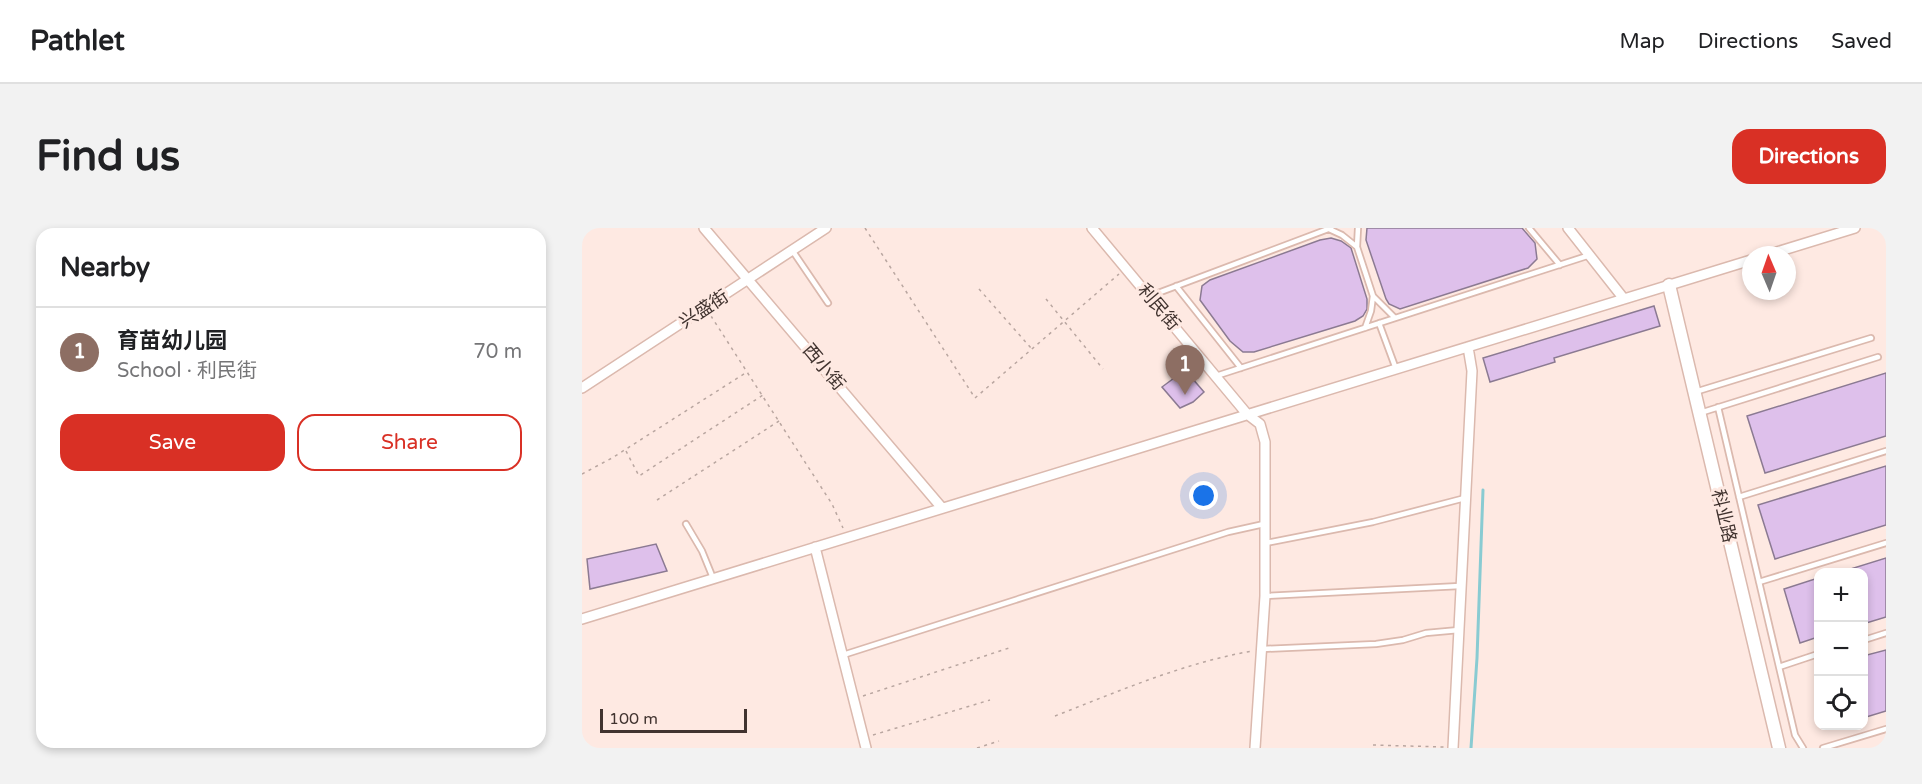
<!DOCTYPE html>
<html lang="en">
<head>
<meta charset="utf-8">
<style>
	body { margin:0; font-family:"Varela Round","Noto Sans SC",sans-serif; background:#f2f2f2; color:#202124 }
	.controls { position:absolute; right:18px; bottom:18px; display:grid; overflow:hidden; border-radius:12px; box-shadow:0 3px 9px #0003 }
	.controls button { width:54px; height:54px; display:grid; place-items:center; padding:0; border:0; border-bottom:2px solid #e0e0e0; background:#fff; color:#202124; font:30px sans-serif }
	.compass { position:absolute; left:1160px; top:18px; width:54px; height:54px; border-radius:50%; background:#fff; box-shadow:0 3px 9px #0003; rotate:358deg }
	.scale { position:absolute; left:18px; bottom:15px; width:147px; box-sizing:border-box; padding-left:6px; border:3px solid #41332f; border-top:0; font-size:16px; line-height:21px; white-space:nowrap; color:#41332f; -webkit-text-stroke:4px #fee9e2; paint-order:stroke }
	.you { position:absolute; left:622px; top:268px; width:21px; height:21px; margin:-15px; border:4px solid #fff; border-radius:50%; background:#1a73e8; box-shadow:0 0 0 9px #1a73e833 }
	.badge { display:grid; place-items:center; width:39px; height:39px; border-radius:50%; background:#d93025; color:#fff; font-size:20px; font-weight:700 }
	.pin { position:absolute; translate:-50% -50px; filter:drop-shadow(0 2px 3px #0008) }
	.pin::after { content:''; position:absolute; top:32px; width:21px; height:18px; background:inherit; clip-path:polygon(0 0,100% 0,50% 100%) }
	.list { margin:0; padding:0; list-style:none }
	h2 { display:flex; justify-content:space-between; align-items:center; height:78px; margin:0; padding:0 24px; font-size:26px }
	h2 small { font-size:20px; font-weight:400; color:#757577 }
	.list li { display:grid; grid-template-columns:39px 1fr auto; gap:18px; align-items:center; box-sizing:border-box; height:90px; padding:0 24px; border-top:2px solid #e0e0e0 }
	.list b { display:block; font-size:22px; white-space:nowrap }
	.list p { margin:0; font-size:20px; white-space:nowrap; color:#757577 }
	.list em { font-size:20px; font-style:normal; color:#757577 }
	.actions { display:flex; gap:12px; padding:18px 24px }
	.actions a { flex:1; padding:14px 0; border:2px solid #d93025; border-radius:18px; text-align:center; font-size:21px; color:#d93025 }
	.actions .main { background:#d93025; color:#fff }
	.icon { flex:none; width:33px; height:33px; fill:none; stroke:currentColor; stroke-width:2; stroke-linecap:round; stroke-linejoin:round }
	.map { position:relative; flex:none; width:1304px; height:520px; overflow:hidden; border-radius:18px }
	header { display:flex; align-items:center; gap:36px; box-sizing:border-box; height:84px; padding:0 30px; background:#fff; border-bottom:2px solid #e0e0e0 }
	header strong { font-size:28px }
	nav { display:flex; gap:33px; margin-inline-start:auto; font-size:21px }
	.intro { display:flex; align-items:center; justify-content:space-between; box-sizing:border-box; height:144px; padding:0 36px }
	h1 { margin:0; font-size:42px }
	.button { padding:15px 27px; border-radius:18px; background:#d93025; color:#fff; font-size:21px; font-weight:700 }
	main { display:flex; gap:36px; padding:0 36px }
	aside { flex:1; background:#fff; border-radius:18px; box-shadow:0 3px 9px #0003 }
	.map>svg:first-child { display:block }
</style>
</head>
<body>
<header>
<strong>Pathlet</strong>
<nav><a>Map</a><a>Directions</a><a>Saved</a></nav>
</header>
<div class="intro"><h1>Find us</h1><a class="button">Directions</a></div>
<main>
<aside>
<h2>Nearby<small></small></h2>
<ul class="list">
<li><span class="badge" style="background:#8d6e63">1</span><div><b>育苗幼儿园</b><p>School · 利民街</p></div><em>70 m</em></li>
</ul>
<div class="actions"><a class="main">Save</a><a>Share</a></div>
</aside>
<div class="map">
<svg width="1304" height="520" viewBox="0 0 1304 520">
	<rect width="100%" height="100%" fill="#fee9e2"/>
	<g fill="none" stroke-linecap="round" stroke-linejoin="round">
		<path stroke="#89cbd2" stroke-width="3" d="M 889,520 L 895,430 L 901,262"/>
	</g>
	<path fill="#dec0eb" stroke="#8b7a92" stroke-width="1.5" d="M 785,0 L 940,0 L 953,15 L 955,31 L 946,40 L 818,81 L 807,76 L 804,71 L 784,12 Z
		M 749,10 L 759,13 L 769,20 L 785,71 L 785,81 L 781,88 L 773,93 L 672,124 L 661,124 L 648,113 L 618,72 L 620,58 L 628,52 L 738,12 Z
		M 1072,78 L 1078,98 L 972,130 L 973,134 L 908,154 L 901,130 Z
		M 603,142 L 622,164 L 611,174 L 598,180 L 580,159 Z
		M 1304,145 L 1304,208 L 1183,245 L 1165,188 Z
		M 1304,238 L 1304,297 L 1193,331 L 1176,277 Z
		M 74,316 L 85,343 L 8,361 L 5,331 Z
		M 1304,330 L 1304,389 L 1281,396 L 1281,345 L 1262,345 L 1262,343 Z
		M 1236,350 L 1236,409 L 1218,415 L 1202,361 Z
		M 1304,422 L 1304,483 L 1281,490 L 1281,428 Z"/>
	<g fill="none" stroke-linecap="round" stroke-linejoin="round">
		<defs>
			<path id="service" d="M 776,0 L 775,19 L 791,68 L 813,90
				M 947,0 L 978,37
				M 747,1 L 760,7 L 775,19
				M 210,22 L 246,75
				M 594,58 L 659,140
				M 568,68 L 749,0
				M 797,95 L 814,141
				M 783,100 L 789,83 L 791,68
				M 634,148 L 1008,27
				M 1113,164 L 1289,110
				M 1136,179 L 1213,507 L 1221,520
				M 1118,185 L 1296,129
				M 1157,269 L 1304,223
				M 104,296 L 120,323 L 131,350
				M 684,315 L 791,294 L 883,270
				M 1177,354 L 1304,315
				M 683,368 L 878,358
				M 1282,412 L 1304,405
				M 681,421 L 794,416 L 821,412 L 844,405 L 877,402
				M 261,427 L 646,304 L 682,296
				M 1197,439 L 1236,426
				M 1241,520 L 1304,501"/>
			<path id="minor" d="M 122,0 L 360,280
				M 510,0 L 665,186 L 678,196 L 683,214 L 683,368 L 673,520
				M 986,0 L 1042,71
				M 1185,27 L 1273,0
				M 0,160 L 244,0
				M 233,319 L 284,520
				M 0,391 L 1169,32
				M 871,520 L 890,143 L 886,119"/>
			<path id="tertiary" d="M 1087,57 L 1197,520"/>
		</defs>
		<use href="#service" stroke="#dbb9ae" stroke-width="8"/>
		<use href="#minor" stroke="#dbb9ae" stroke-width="12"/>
		<use href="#tertiary" stroke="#dbb9ae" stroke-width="15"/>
		<path stroke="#b9a6a0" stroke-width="1.5" stroke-dasharray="3 4.5" stroke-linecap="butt" d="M 283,0 L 393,170 L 537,46
			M 397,61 L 449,120
			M 464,71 L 521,141
			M 129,88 L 250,276 L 261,300
			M 44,223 L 57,248 L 181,167
			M 0,246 L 30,230 L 165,144
			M 75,272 L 197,193
			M 281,468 L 430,419
			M 473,488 C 537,463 602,435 670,423
			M 291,507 L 408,472
			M 791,517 L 862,519
			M 395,520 L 417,513"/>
		<use href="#service" stroke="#fff" stroke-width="4.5"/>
		<use href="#minor" stroke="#fff" stroke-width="9"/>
		<use href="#tertiary" stroke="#fff" stroke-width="12"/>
	</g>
	<g text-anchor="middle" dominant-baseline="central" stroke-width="6" stroke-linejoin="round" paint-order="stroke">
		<g font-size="18" fill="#41332f" stroke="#fee9e2">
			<text transform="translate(577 79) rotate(50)">利民街</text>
			<text transform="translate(122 81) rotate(-33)">兴盛街</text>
			<text transform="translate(242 139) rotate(50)">西小街</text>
			<text transform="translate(1142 288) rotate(77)">科业路</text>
		</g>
	</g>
</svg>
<div class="controls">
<button>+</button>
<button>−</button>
<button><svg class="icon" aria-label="locate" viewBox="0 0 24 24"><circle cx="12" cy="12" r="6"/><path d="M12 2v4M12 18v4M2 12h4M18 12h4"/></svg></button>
</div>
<svg class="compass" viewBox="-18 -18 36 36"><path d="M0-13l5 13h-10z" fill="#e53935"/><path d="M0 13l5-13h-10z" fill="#757577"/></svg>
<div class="scale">100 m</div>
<div class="you"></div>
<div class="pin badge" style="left:603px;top:167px;background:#8d6e63">1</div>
</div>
</main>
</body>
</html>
